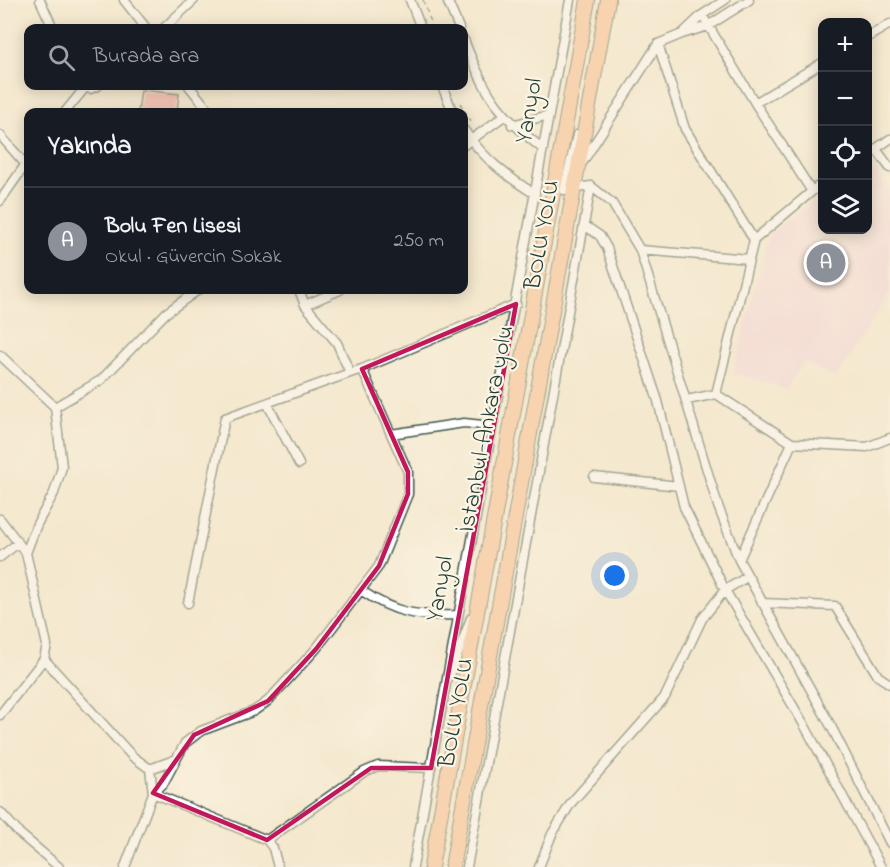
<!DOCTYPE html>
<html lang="tr">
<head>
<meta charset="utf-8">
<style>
	body { margin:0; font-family:"Indie Flower",sans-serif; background:#20242c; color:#f1f3f6 }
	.controls { position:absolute; right:18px; top:18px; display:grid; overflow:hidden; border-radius:12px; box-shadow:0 3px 15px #0003 }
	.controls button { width:54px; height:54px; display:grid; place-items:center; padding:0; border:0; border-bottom:2px solid #363941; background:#171b24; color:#f1f3f6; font:30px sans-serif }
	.you { position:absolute; left:615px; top:576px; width:21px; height:21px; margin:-15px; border:4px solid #fff; border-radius:50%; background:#1a73e8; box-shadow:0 0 0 9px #1a73e833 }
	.badge { display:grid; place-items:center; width:39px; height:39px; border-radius:50%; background:#8c9099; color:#fff; font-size:20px; font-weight:700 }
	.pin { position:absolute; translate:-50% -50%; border:3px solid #fff; box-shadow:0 2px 6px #0006 }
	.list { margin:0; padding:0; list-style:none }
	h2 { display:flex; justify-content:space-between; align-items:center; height:78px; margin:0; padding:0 24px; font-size:26px }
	h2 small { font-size:20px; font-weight:400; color:#9ea1a6 }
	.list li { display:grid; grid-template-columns:39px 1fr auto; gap:18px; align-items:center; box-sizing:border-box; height:108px; padding:0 24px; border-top:2px solid #363941 }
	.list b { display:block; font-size:22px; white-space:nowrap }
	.list p { margin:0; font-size:20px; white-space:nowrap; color:#9ea1a6 }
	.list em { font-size:20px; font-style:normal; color:#9ea1a6 }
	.icon { flex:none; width:33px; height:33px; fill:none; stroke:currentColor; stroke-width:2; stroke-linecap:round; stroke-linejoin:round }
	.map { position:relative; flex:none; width:890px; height:867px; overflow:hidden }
	.search { position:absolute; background:#171b24; box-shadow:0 3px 15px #0003; left:24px; top:24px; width:444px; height:66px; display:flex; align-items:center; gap:15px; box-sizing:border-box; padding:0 21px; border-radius:12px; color:#9ea1a6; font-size:22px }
	.panel { position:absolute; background:#171b24; box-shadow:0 3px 15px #0003; left:24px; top:108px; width:444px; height:186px; border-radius:12px }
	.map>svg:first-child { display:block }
</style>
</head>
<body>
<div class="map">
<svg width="890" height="867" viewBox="0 0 890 867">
	<rect width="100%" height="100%" fill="#fcf5e5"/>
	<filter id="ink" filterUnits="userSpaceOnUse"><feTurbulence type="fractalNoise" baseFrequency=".0167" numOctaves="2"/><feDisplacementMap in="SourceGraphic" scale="12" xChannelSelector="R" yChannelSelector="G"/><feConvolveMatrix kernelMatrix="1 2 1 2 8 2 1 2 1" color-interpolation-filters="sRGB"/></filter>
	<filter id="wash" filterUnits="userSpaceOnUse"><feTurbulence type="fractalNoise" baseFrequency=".008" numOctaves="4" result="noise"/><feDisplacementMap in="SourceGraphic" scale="24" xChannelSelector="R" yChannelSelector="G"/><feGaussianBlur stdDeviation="1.35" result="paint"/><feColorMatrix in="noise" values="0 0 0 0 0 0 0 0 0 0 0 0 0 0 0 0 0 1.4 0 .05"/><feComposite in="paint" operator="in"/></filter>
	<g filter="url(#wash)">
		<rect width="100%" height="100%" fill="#f4e8ce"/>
		<path fill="#f5cfdb" d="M 870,164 L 890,191 L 890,293 L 836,378 L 804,362 L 786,389 L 733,373 L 769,233 L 822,196 L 822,230 L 868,230 L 868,165 Z"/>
		<g id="blocks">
			<path fill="#ef9591" d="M 141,90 L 179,94 L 177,112 L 138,112 Z"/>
		</g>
	</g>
	<g filter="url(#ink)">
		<use href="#blocks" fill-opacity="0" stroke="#3f574b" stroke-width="1.5"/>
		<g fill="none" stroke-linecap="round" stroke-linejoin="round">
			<defs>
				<path id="minor" d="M 40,0 L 53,28
					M 124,0 L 146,28
					M 410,0 L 421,28
					M 447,0 L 459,28
					M 725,0 L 702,15 L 682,34 L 708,26 L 749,0
					M 702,15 L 755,103 L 811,190
					M 164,28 L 194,0
					M 868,37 L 890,24
					M 464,40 C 485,94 497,113 543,149
					M 658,44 L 685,129 L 754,240 L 716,394
					M 79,86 L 90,89 L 98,86
					M 189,86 L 210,112
					M 442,86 L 453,112
					M 755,103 L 822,63
					M 65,112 L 84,89
					M 512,125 L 549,115
					M 464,130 C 483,158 506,176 535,194
					M 0,135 L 26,165
					M 464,145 L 504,116
					M 876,149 L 890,168
					M 868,154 L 890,139
					M 582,163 L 658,44 L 682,34
					M 591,186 L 612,203 L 640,250 L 718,506 L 739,560 L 832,728 L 890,843
					M 0,201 L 28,161
					M 584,225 L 600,236 L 607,248 L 658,401 L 684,507 L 725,590 L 806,728 L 881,867
					M 754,240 L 822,183
					M 640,250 L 749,259
					M 299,290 L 305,305 L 337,343 L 350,373 L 362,369
					M 305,305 L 340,290
					M 0,355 L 55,407 L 62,467 L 54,493 L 37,524 L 26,553 L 47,645 L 44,659 L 132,756 L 150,769 L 153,793 L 267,840
					M 687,400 L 716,394 L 792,443
					M 267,403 L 299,464
					M 55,407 L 101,380 L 166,313 L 198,290
					M 391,434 L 362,369 L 516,304
					M 594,477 L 679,486
					M 0,519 L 26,553
					M 0,557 L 18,543
					M 739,560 L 792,443 L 867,447 L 890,438
					M 362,591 C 396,614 416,616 456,615
					M 188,603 L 225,418 L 350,373
					M 762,603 L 835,606 L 878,676 L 890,684
					M 451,673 L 471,618
					M 0,715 L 44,659
					M 150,769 L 174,760
					M 0,812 L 19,833 L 59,867
					M 125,867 L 153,793 L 163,784 L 185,743 L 201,731 L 254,711 L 268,701 L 316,649 L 379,566 L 408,494 L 408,472 L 391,434 L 464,423 L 492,426
					M 278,867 L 273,848 L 267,840 L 364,772 L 378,766 L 431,768
					M 413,867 C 463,578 518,289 570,0
					M 467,867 L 591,186 L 564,190 L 577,135
					M 539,867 L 552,834 L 571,803 L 665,697 L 702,619 L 725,590 L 747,577"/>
				<path id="trunk" d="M 431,867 L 588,0
					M 452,867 L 608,0"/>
			</defs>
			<use href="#minor" stroke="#3f574b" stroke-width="11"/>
			<use href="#trunk" stroke="#3f574b" stroke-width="16"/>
			<path stroke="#3f574b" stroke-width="1.5" stroke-dasharray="4.5 4.5" stroke-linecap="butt" d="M 423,0 L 433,28
				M 460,103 L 471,121"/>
			<use href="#minor" stroke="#fff" stroke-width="8"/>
			<use href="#trunk" stroke="#fbbb8d" stroke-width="14"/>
		</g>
	</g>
	<path d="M0 0H890V867H0ZM 516,304 L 431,768 L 371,768 L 267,840 L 153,793 L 194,735 L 268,701 L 316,649 L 379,566 L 408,494 L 408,472 L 362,369 Z" fill="#f4e8ce" fill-opacity=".55" fill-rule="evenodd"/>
	<path fill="none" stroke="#c2185b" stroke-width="4.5" stroke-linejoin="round" d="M 516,304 L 431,768 L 371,768 L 267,840 L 153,793 L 194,735 L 268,701 L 316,649 L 379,566 L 408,494 L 408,472 L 362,369 Z"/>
	<g text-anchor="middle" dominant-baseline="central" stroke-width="4.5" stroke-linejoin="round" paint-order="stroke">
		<g font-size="24" fill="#1f3d34" stroke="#fcf5e5">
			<text transform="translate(530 111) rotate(-80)">Yanyol</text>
			<text transform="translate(543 235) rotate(-80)">BOLU YOLU</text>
			<text transform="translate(487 429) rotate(-79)">İstanbul-Ankara yolu</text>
			<text transform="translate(441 589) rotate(-80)">Yanyol</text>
			<text transform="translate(457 713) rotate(-80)">BOLU YOLU</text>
		</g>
	</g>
</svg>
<div class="controls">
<button>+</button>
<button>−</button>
<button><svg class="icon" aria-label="locate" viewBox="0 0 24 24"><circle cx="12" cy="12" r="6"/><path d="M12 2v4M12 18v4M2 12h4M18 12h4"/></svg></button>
<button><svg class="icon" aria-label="layers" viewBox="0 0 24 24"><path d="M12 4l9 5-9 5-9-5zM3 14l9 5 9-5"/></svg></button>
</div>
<div class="you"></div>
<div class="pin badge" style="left:826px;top:263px">A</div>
<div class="search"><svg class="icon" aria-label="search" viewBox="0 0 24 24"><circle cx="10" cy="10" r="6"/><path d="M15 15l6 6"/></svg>Burada ara</div>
<section class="panel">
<h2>Yakında<small></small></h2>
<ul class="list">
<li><span class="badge">A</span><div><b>Bolu Fen Lisesi</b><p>Okul · Güvercin Sokak</p></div><em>250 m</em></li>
</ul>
</section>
</div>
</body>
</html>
